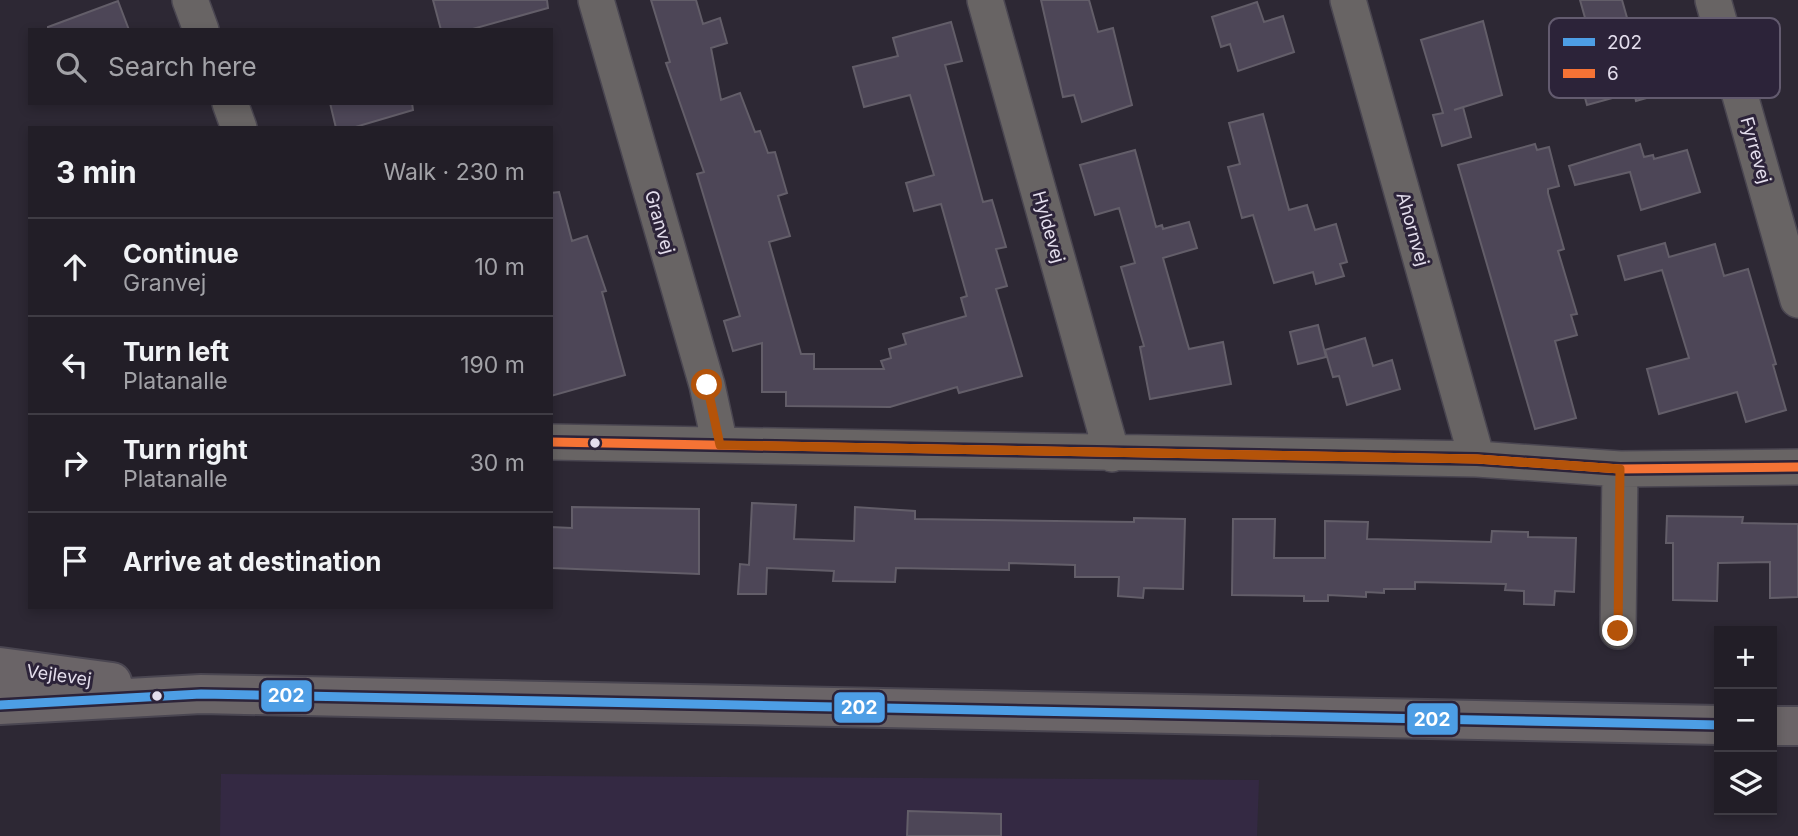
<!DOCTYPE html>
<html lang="en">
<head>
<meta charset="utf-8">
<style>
	body { margin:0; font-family:Inter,sans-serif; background:#2a272f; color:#f1f3f6 }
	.controls { position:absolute; right:21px; bottom:21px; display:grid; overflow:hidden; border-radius:0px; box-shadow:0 4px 10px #0003 }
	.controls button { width:63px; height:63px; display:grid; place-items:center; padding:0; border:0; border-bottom:2px solid #3f3c44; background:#221e27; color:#f1f3f6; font:35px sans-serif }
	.stop { position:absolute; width:21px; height:21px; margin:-16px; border:5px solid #b45309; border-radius:50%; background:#fff }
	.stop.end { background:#b45309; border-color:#fff; box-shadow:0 2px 7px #0008 }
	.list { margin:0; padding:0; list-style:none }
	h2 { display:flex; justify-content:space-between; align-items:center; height:91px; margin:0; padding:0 28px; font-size:30px }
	h2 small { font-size:23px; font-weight:400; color:#a2a2a7 }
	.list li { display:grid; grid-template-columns:46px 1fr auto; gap:21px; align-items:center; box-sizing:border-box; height:98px; padding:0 28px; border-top:2px solid #3f3c44 }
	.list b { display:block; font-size:26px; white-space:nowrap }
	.list p { margin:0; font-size:23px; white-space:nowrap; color:#a2a2a7 }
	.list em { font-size:23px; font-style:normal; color:#a2a2a7 }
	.icon { flex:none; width:38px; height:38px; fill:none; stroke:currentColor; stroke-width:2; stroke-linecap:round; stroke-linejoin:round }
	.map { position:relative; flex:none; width:1798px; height:836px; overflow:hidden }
	.search { position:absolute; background:#221e27; box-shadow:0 4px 10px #0003; left:28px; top:28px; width:525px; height:77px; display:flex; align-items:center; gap:18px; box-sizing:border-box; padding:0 24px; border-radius:0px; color:#a2a2a7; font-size:26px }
	.panel { position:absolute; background:#221e27; box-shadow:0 4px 10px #0003; left:28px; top:126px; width:525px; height:483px; border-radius:0px }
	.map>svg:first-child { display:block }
</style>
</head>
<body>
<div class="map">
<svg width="1798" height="836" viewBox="0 0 1798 836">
	<rect width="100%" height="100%" fill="#2d2834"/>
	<path fill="#342943" d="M 221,774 L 1259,780 L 1257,836 L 220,836 Z"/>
	<path fill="#4d4657" stroke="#635e69" stroke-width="2" d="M 433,0 L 547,0 L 548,8 L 469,30 L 441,30 Z
		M 651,0 L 696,0 L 703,24 L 720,18 L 727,43 L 711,48 L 721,100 L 740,93 L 755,132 L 760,131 L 768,153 L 775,152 L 787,193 L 778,196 L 790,236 L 769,242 L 801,354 L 814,354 L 814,369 L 884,369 L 881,361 L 891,358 L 889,349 L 906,344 L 903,334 L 966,316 L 961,298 L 967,296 L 941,204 L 914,211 L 906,183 L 934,175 L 910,95 L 864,107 L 853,67 L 898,56 L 893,38 L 951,22 L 962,61 L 945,65 L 983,202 L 992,200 L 1006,247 L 996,249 L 1007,286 L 996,289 L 1022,376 L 959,393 L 957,387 L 890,407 L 786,406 L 786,392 L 762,392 L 762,343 L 733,351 L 724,321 L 740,316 L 697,174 L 704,172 L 666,63 L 670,62 Z
		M 1041,0 L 1089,0 L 1098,32 L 1113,28 L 1132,105 L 1082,122 L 1074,95 L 1063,97 Z
		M 1580,0 L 1622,0 L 1633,39 L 1673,28 L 1677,42 L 1688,39 L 1700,83 L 1636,101 L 1634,92 L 1587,105 L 1575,62 L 1596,57 Z
		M 118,1 L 129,30 L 48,30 L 48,27 Z
		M 1257,2 L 1264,22 L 1283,16 L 1294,52 L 1238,71 L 1230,44 L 1221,47 L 1212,17 Z
		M 1483,21 L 1502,95 L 1454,110 L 1463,107 L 1471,137 L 1442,146 L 1433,115 L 1443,113 L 1421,40 Z
		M 330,103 L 412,103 L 413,110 L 352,128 L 336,128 Z
		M 1263,114 L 1289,210 L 1307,205 L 1315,230 L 1336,224 L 1347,262 L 1340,264 L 1344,276 L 1316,284 L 1313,272 L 1274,283 L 1253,215 L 1242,218 L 1228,167 L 1240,164 L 1229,123 Z
		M 1535,144 L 1537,150 L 1549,147 L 1559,186 L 1548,189 L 1548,193 L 1564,249 L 1558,251 L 1577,314 L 1571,315 L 1577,335 L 1555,341 L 1576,418 L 1535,429 L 1458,165 Z
		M 1640,144 L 1644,157 L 1653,155 L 1654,159 L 1687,150 L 1700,192 L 1641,210 L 1630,172 L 1575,185 L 1569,166 Z
		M 1135,150 L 1156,227 L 1162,225 L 1163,229 L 1189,222 L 1197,248 L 1163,258 L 1189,349 L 1223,342 L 1231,384 L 1150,399 L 1140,347 L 1144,346 L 1121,267 L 1135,263 L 1119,208 L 1095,215 L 1080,165 Z
		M 559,192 L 572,241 L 587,236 L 606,291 L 602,292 L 625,375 L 551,396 L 551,193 Z
		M 1665,243 L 1669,257 L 1715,244 L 1724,276 L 1748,269 L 1776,364 L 1773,365 L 1786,410 L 1746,422 L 1737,392 L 1659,414 L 1647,369 L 1689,358 L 1662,270 L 1625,280 L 1618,256 Z
		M 1318,325 L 1326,357 L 1298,364 L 1290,332 Z
		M 1365,338 L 1373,366 L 1392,360 L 1400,389 L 1347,405 L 1339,376 L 1333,377 L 1325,350 Z
		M 752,503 L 796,505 L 794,539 L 854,541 L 855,507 L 915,511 L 915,519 L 1134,522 L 1134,518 L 1185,519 L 1183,589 L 1144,588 L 1143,598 L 1118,596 L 1119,577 L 1075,577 L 1075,565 L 1009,563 L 1009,570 L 896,568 L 895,582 L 833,581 L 834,571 L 767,568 L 766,594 L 738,594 L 740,564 L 749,565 Z
		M 572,507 L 699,509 L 699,574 L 552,568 L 551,527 L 572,528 Z
		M 1667,516 L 1743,517 L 1742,523 L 1798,524 L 1798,597 L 1770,598 L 1770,562 L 1718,563 L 1717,601 L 1673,600 L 1673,543 L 1666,543 Z
		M 1233,519 L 1275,519 L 1274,558 L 1325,558 L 1325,521 L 1368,522 L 1367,539 L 1491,542 L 1492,531 L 1528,532 L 1528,537 L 1576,538 L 1574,592 L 1555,591 L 1554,605 L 1524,604 L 1524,591 L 1505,590 L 1506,584 L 1415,582 L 1415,589 L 1384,589 L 1384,593 L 1366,592 L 1366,597 L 1328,595 L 1328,601 L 1304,601 L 1304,596 L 1232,595 Z
		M 908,811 L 1001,814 L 1001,836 L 907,836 Z"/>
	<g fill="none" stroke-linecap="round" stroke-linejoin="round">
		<defs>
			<path id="minor" d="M 190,0 L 201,30
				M 596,0 L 707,385 L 720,445
				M 985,0 L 1112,454
				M 1348,0 L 1477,459
				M 1713,0 L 1798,300
				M 230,103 L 239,128
				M 551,442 L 1477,459 L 1620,469 L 1798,467
				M 1618,631 L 1620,469"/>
			<path id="primary" d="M 0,667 L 112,682
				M 0,705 L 201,694 L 1719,725
				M 1772,726 L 1798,726"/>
		</defs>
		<use href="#minor" stroke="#4a4651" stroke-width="38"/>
		<use href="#primary" stroke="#4a4651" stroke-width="42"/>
		<use href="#minor" stroke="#686464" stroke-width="35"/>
		<use href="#primary" stroke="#6a6467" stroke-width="38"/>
		<defs>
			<path id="bus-1" d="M 0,705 L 201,694 L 1719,725"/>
			<path id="bus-2" d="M 551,442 L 1477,459 L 1620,469 L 1798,467"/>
		</defs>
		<use href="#bus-1" stroke="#2c2339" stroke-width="14"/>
		<use href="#bus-2" stroke="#2c2339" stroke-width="14"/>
		<use href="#bus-1" stroke="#4d9ee5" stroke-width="9"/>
		<use href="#bus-2" stroke="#f57335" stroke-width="9"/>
	</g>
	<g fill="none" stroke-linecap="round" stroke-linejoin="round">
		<path stroke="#b45309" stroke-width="9" d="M 707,385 L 720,445 L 1477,459 L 1620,469 L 1618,631"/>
	</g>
	<g fill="#e4deed" stroke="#2c2339" stroke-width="2.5">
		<circle cx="595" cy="443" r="6"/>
		<circle cx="157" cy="696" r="6"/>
	</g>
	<g text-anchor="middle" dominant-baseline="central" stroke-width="6" stroke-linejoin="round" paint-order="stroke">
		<g font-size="18" fill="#e4deed" stroke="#2c2339">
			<text transform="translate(1756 150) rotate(74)">Fyrrevej</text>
			<text transform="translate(660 222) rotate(74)">Granvej</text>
			<text transform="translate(1049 227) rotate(74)">Hyldevej</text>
			<text transform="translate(1413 229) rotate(74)">Ahornvej</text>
			<text transform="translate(59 675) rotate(8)">Vejlevej</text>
		</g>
	</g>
	<rect x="1549" y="18" width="231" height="80" rx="10" fill="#2c2339" stroke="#635b6f" stroke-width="2"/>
	<rect x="1563" y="38" width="32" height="8" fill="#4d9ee5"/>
	<rect x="1563" y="69" width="32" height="9" fill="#f57335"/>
	<g font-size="19" fill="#e4deed">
		<text x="1607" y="49">202</text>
		<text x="1607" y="80">6</text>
	</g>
	<g stroke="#2c2339" stroke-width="2.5">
		<rect x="260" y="679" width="53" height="34" rx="7" fill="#4d9ee5"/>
		<rect x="833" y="691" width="53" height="33" rx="7" fill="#4d9ee5"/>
		<rect x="1406" y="702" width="53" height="34" rx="7" fill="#4d9ee5"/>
	</g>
	<g font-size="19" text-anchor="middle" font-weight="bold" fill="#fff">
		<text x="286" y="702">202</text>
		<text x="859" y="714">202</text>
		<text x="1432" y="726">202</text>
	</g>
</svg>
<div class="controls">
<button>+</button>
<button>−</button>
<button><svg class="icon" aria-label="layers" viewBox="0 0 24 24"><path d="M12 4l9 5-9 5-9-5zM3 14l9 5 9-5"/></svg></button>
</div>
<div class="stop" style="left:707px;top:385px"></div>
<div class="stop end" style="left:1618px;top:631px"></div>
<div class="search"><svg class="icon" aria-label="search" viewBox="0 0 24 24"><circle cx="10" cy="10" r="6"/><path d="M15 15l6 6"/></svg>Search here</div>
<section class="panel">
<h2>3 min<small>Walk · 230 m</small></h2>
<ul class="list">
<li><svg class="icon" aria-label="ahead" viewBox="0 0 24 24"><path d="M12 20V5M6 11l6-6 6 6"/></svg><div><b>Continue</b><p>Granvej</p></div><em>10 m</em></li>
<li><svg class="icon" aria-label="left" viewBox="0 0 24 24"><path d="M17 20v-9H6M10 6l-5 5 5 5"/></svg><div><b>Turn left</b><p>Platanalle</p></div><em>190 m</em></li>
<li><svg class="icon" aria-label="right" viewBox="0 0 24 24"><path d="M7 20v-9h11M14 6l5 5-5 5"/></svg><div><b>Turn right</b><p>Platanalle</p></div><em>30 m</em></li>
<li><svg class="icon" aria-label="arrive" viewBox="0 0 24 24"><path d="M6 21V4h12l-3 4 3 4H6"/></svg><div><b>Arrive at destination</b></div></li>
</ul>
</section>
</div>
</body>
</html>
